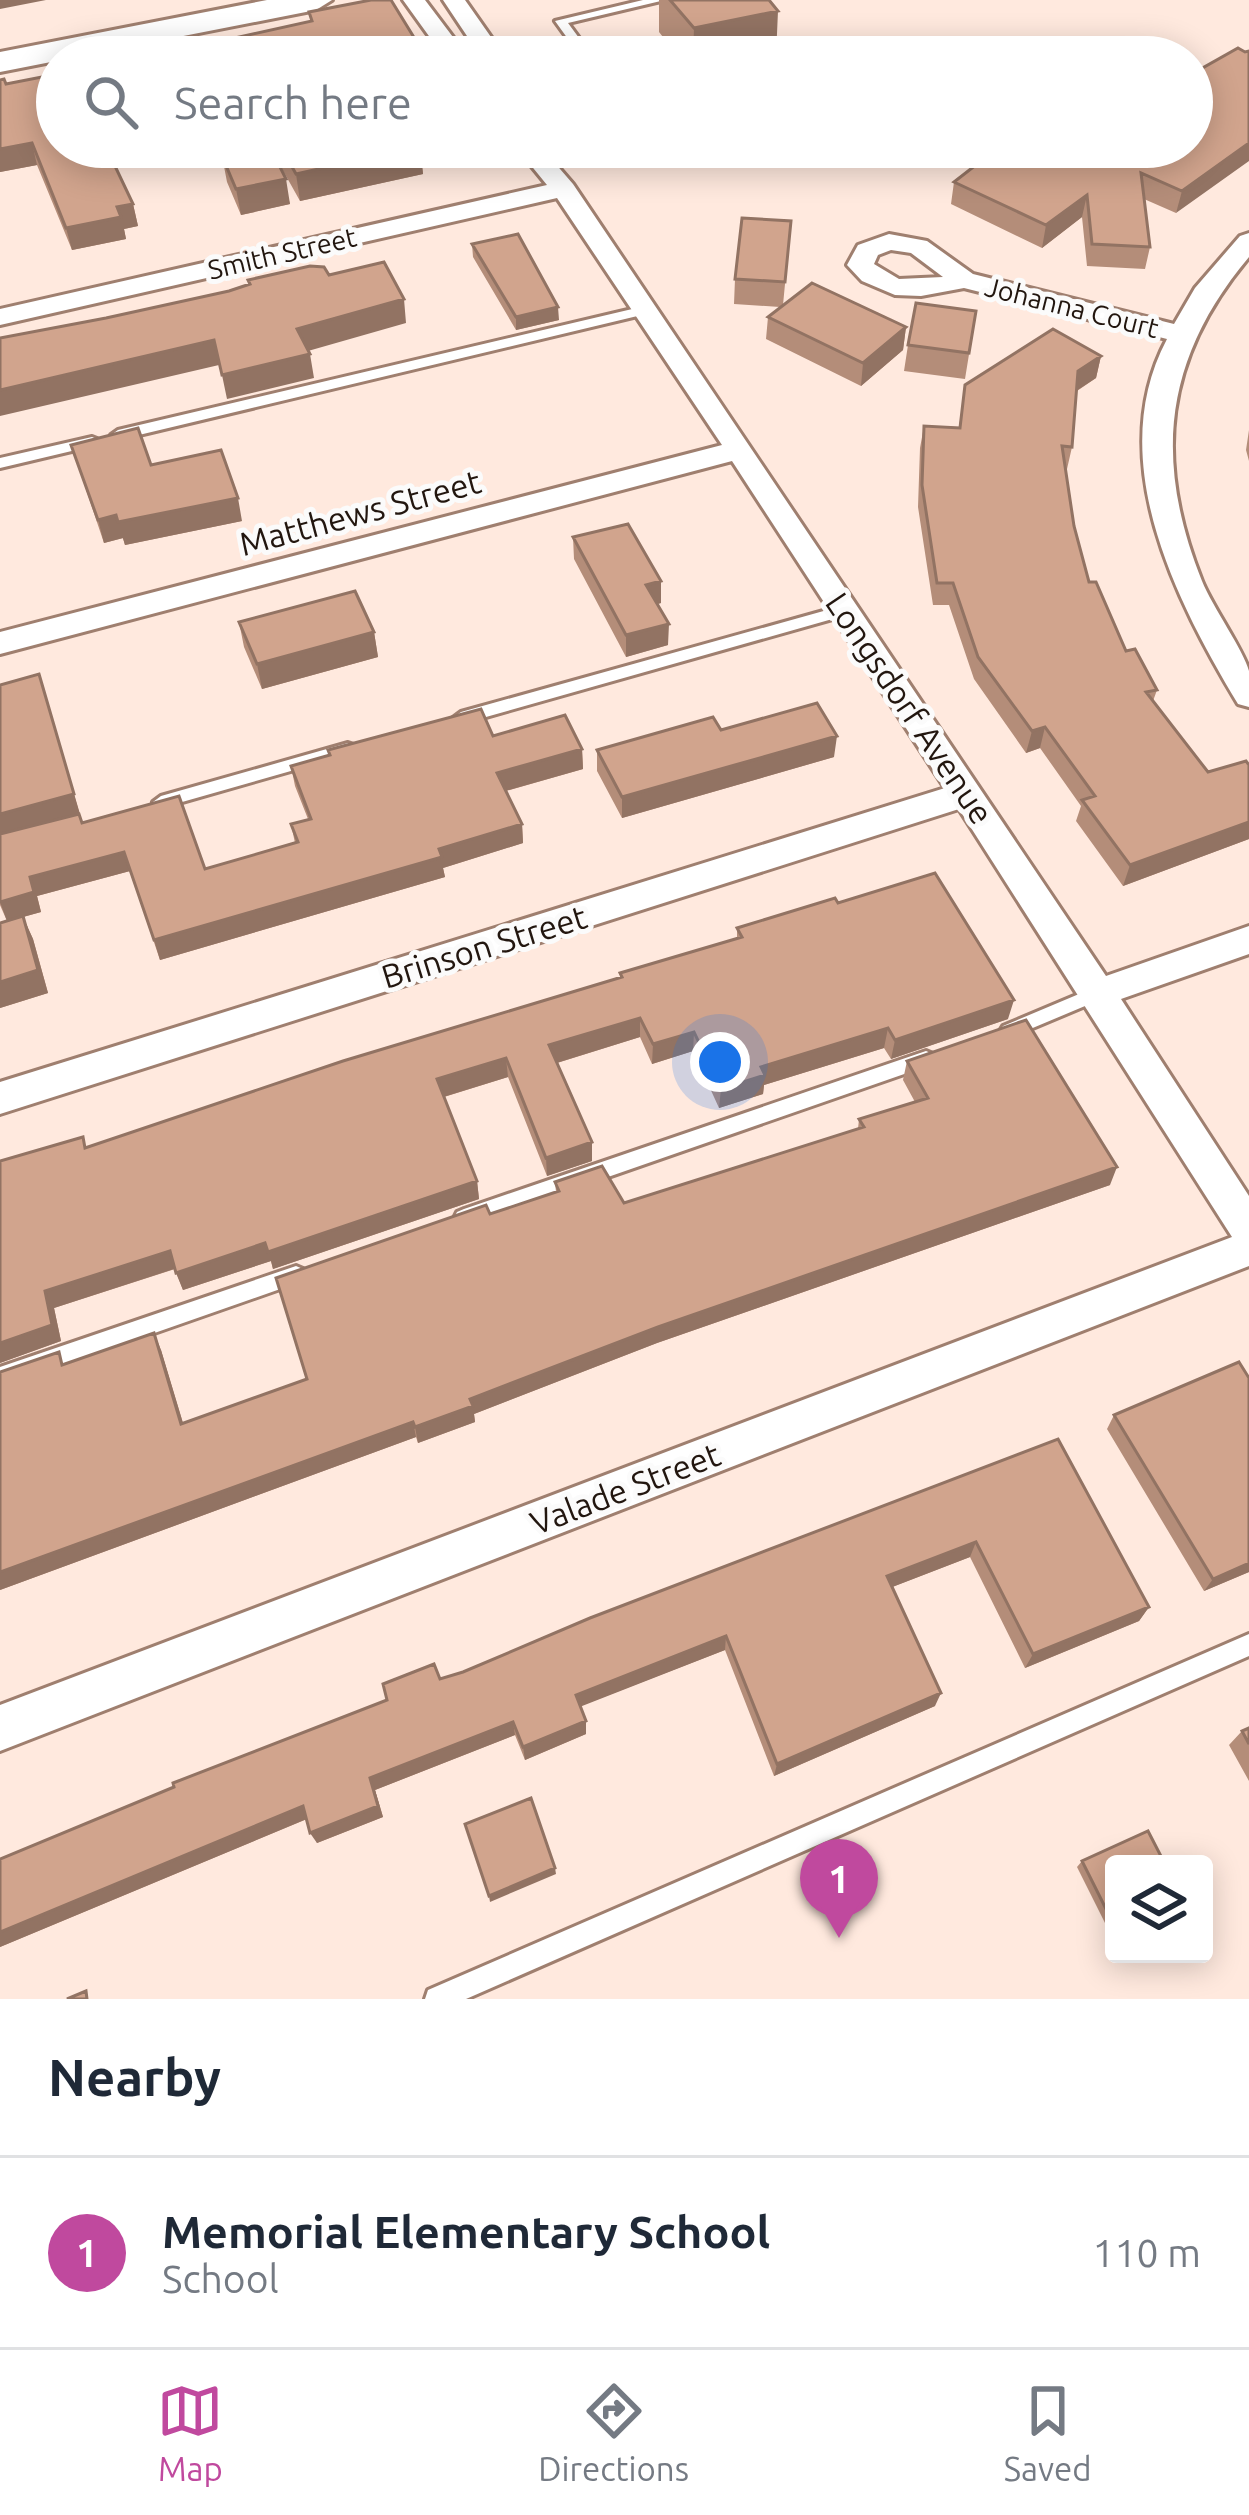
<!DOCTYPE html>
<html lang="en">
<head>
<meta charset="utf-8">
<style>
	body { margin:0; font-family:Ubuntu,sans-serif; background:#f6f6f7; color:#1f2937 }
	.controls { position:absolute; right:36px; bottom:36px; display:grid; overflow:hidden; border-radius:12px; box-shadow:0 6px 30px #0003 }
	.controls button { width:108px; height:108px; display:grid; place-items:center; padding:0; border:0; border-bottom:3px solid #e0e1e3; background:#fff; color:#1f2937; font:60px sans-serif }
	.you { position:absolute; left:720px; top:1062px; width:42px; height:42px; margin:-30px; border:9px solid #fff; border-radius:50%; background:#1a73e8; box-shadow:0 0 0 18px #1a73e833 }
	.badge { display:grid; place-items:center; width:78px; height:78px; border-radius:50%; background:#c0499e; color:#fff; font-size:39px; font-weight:700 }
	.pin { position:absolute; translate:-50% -99px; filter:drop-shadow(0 3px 6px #0008) }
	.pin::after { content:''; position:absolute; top:63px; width:42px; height:36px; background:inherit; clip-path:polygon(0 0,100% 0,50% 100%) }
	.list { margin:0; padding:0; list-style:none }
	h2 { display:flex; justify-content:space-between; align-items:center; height:156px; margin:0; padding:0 48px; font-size:51px }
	h2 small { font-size:39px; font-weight:400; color:#747a83 }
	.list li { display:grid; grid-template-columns:78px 1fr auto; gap:36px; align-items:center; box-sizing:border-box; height:192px; padding:0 48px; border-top:3px solid #e0e1e3 }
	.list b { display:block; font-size:45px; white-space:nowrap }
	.list p { margin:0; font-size:39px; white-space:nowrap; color:#747a83 }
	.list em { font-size:39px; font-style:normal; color:#747a83 }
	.icon { flex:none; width:66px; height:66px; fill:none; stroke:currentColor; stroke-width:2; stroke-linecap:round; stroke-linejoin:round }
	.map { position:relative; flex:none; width:1249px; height:1999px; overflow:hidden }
	.search { position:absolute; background:#fff; box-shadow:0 6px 30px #0003; left:36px; right:36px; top:36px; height:132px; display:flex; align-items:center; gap:30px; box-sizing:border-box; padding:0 42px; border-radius:66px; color:#747a83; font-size:45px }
	.sheet { height:348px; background:#fff }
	nav { display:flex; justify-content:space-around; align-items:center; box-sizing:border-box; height:168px; border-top:3px solid #e0e1e3; background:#fff; font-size:33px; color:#747a83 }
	nav a { display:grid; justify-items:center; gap:6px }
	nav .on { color:#c0499e }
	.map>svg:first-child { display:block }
</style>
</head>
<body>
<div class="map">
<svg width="1249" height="1999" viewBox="0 0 1249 1999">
	<rect width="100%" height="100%" fill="#ffe9de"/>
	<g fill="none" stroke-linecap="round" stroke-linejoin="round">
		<defs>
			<path id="lane" d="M 643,0 L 665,0 L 568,23 L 593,57 L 581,57 L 555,21 Z
				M 542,147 L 566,147 L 560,151 L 543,152 Z
				M 645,306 L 650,307 L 650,313 L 118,440 L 111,435 L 118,430 Z
				M 92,437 L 97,439 L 97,445 L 0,468 L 0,458 Z
				M 845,605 L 853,610 L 850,614 L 461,724 L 453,718 L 461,712 Z
				M 348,743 L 354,745 L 356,749 L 354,753 L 161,808 L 153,802 L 161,796 Z
				M 1098,986 L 1104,988 L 1107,993 L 1104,998 L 1009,1038 L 1003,1036 L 1000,1031 L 1003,1026 Z
				M 926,1051 L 933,1054 L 935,1059 L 933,1064 L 464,1227 L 457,1224 L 454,1218 L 457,1212 L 464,1209 Z
				M 296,1266 L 303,1269 L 306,1275 L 303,1281 L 0,1387 L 0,1367 Z
				M 1249,1634 L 1249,1656 L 466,1999 L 425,1999 L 428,1990 Z"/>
			<path id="street" d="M 403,0 L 425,0 L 468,57 L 444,57 Z
				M 443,0 L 465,0 L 505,57 L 481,57 Z
				M 516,147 L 541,147 L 573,184 L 1106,976 L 1249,926 L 1249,954 L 1121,999 L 1249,1196 L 1249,1266 L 0,1751 L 0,1705 L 1232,1237 L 959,809 L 0,1114 L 0,1082 L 945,788 L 732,461 L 0,654 L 0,632 L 722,445 L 557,198 L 0,325 L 0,309 L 547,185 Z
				M 1249,233 L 1249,257 C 1164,358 1153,459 1202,581 C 1212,606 1244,651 1249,671 C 1249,681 1249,696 1249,707 L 1238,704 C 1176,601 1103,459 1167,339 L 964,288 L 921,296 L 895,295 L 862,281 L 847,265 L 858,245 L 889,234 L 927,241 L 973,274 L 1174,324 L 1195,288 L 1240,236 ZM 891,250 L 911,253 L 943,277 L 899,279 L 874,264 L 878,255 Z"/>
			<path id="secondary" d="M 267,0 L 332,0 L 316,10 L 0,72 L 0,52 Z"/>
		</defs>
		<use href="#lane" stroke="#9f7f6f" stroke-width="6"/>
		<use href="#street" stroke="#9f7f6f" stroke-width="6"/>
		<use href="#secondary" stroke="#9f7f6f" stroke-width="6"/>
		<use href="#lane" fill="#fff" fill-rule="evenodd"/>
		<use href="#street" fill="#fff" fill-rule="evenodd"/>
		<use href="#secondary" fill="#fff" fill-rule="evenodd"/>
	</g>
	<path fill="#b48d79" d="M 659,0 L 769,0 L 776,56 L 679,57 L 659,32 Z
		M 1245,52 L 1176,213 L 1144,199 L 1150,247 L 1145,269 L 1087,266 L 1082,217 L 1042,248 L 951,204 L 954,182 L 1011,153 L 1192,147 Z
		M 0,80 L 133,204 L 138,226 L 124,229 L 126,239 L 72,250 L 37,165 L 0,172 Z
		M 268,147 L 420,147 L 423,174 L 300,201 L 276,158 L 290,204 L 241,215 L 227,182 L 222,156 Z
		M 791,221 L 783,305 L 906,327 L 903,350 L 861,386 L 766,339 L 768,317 L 780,307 L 734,304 L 735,279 Z
		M 472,244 L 559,320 L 516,330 L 473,257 Z
		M 976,311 L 965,379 L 904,371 L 908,345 Z
		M 1101,356 L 1096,378 L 1077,391 L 1072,447 L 1067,469 L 1065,469 L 1074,526 L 1089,582 L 1126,651 L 1157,690 L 1153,701 L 1208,772 L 1249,765 L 1249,839 L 1123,886 L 1076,821 L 1081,806 L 1040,748 L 1026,753 L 974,679 L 949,605 L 933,605 L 918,507 L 920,448 L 924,426 L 959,427 L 965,385 Z
		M 1249,430 L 1249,461 L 1246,450 Z
		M 71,445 L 151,465 L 242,521 L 125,545 L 123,538 L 104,543 Z
		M 573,537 L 661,603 L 657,604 L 668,645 L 626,657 L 574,559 Z
		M 239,622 L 374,632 L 378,657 L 262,689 L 244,647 Z
		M 39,674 L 82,822 L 205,869 L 295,843 L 291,824 L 308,819 L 295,786 L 291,766 L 329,755 L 328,750 L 493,736 L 582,749 L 583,769 L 506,791 L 522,824 L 523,843 L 443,868 L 445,877 L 160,960 L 130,871 L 37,896 L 41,912 L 23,917 L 33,939 L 48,993 L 0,1008 L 0,923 L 7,921 L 0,905 L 0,685 Z
		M 721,730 L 834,757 L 622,818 L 597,771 L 597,750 Z
		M 838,903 L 1008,1019 L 891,1059 L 884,1048 L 764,1085 L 763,1094 L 719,1108 L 693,1051 L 652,1064 L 640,1037 L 557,1063 L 592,1142 L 592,1161 L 547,1176 L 508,1077 L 444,1097 L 477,1181 L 479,1199 L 273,1269 L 271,1261 L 183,1290 L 175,1269 L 54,1308 L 61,1341 L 0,1363 L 0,1161 L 87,1148 L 620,978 L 620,973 L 737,938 L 737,928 Z
		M 907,1061 L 1110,1185 L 657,1343 L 474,1414 L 475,1422 L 418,1443 L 416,1437 L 0,1590 L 65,1364 L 161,1350 L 183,1423 L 307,1379 L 490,1214 L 556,1192 L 555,1182 L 624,1203 L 858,1129 L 859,1119 L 915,1102 L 903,1080 Z
		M 1114,1415 L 1249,1572 L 1204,1591 L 1107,1429 Z
		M 1058,1439 L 1149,1607 L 1139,1621 L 1025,1668 L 970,1557 L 892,1587 L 935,1706 L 774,1776 L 725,1650 L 580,1706 L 586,1734 L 525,1760 L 515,1735 L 375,1790 L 383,1817 L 317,1843 L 307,1819 L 0,1947 L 0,1859 L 440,1679 L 463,1672 Z
		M 1249,1728 L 1249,1781 L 1229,1745 L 1242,1731 Z
		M 1082,1861 L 1114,1864 L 1114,1941 L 1077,1867 Z"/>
	<path fill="#927363" d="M 0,0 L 46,0 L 0,9 Z
		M 778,11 L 776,56 L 693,57 L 694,28 Z
		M 32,143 L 37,165 L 0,172 L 0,149 Z
		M 1249,143 L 1249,161 L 1176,213 L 1182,191 Z
		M 420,147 L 423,174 L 300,201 L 296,174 Z
		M 286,179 L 290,204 L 241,215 L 236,189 Z
		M 1087,195 L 1082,217 L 1042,248 L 1046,225 Z
		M 133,204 L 138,226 L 124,229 L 126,239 L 72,250 L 66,228 L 117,207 Z
		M 404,299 L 406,323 L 301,353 L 297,329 Z
		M 558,307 L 559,320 L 516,330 L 516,317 Z
		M 906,327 L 903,350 L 861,386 L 863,363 Z
		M 214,340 L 219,365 L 0,416 L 0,390 Z
		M 310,354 L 314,378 L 227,399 L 222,375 Z
		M 1101,356 L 1096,378 L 1073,393 L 1078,371 Z
		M 238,498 L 242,521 L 125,545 L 118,522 Z
		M 116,515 L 123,538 L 104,543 L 98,520 Z
		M 661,581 L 661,603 L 646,607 L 646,585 Z
		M 669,624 L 668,645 L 626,657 L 626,635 Z
		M 374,632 L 378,657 L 262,689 L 257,664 Z
		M 39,674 L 80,814 L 0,836 L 0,814 Z
		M 1045,727 L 1040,748 L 1026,753 L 1032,731 Z
		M 837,736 L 834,757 L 622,818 L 622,797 Z
		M 582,749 L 583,769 L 498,793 L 497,773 Z
		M 1249,822 L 1249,839 L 1123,886 L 1130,865 Z
		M 522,824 L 523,843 L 443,868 L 445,877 L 160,960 L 154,940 L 439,849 Z
		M 124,852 L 130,871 L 37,896 L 41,912 L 23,917 L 33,939 L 48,993 L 0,1008 L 0,982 L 7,921 L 0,902 L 30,877 Z
		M 1014,1000 L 1008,1019 L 891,1059 L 895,1040 Z
		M 640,1018 L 640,1037 L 550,1065 L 549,1045 Z
		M 888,1028 L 884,1048 L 764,1085 L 763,1094 L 719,1108 L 721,1089 L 761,1067 Z
		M 694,1032 L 693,1051 L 652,1064 L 653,1044 Z
		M 506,1058 L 508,1077 L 440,1098 L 437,1079 Z
		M 592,1142 L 592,1161 L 547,1176 L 546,1158 Z
		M 1117,1167 L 1110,1185 L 657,1343 L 474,1414 L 475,1422 L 418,1443 L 415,1427 L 470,1399 L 658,1327 Z
		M 477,1181 L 479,1199 L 273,1269 L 271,1261 L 183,1290 L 176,1273 L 265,1243 Z
		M 170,1251 L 177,1268 L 54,1308 L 61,1341 L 0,1363 L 0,1343 L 45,1291 Z
		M 154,1333 L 161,1350 L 188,1440 L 181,1424 Z
		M 413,1422 L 416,1437 L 0,1590 L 0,1572 Z
		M 976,1542 L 970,1557 L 882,1591 L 887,1576 Z
		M 1249,1563 L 1249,1572 L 1204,1591 L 1213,1579 Z
		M 1149,1607 L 1139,1621 L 1025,1668 L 1033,1654 Z
		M 726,1636 L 725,1650 L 577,1708 L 576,1695 Z
		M 941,1693 L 935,1706 L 774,1776 L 777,1764 Z
		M 586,1721 L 586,1734 L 525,1760 L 523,1747 Z
		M 513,1722 L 515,1735 L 375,1790 L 383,1817 L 317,1843 L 310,1833 L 370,1778 Z
		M 303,1806 L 309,1818 L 0,1947 L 0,1932 Z
		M 555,1868 L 556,1874 L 490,1902 L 489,1896 Z"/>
	<path fill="#d1a48d" stroke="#927363" stroke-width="3" d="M 371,0 L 391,0 L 426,57 L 230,57 L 221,41 L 312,21 L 309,12 Z
		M 670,0 L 769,0 L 778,11 L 694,28 Z
		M 1238,48 L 1245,52 L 1249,51 L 1249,143 L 1182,191 L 1141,173 L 1150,247 L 1092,244 L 1087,195 L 1046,225 L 954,182 L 999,147 L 1006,147 L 1011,153 L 1020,147 L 1192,147 L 1192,74 Z
		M 57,74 L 57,147 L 106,147 L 133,204 L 117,207 L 121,217 L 66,228 L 32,143 L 0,149 L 0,80 L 4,79 L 6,84 Z
		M 270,147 L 286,179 L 236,189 L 222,156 Z
		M 281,147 L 418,147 L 296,174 Z
		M 742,218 L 791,221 L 785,282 L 735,279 Z
		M 518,234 L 558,307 L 516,317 L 472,244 Z
		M 384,262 L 404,299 L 297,329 L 310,354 L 222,375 L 214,340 L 0,390 L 0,338 L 106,318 L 229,291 L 250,284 L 248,280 L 310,266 L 324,267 L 329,275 Z
		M 812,283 L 906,327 L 863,363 L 768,317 Z
		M 916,303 L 976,311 L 969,353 L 908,345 Z
		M 1053,329 L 1101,356 L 1078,371 L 1072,447 L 1062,446 L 1074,526 L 1089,582 L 1096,582 L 1126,651 L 1135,649 L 1157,690 L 1146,692 L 1208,772 L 1246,761 L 1249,765 L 1249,822 L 1130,865 L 1082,800 L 1095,796 L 1045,727 L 1032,731 L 978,657 L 953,583 L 937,583 L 922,485 L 924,426 L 960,428 L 965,385 Z
		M 138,428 L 151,465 L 221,450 L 238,498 L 118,522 L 116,515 L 98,520 L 71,445 Z
		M 628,524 L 661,581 L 646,585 L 669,624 L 626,635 L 573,537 Z
		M 355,591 L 374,632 L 257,664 L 239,622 Z
		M 39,674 L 74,794 L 0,814 L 0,685 Z
		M 817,703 L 837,736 L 622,797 L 597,750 L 713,717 L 721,730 Z
		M 481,709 L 493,736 L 565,715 L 582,749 L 497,773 L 522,824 L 439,849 L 442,857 L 154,940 L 124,852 L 30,877 L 34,892 L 0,902 L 0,834 L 79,814 L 82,823 L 179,796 L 205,869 L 298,842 L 291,824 L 311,819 L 291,766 L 330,755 L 328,750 Z
		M 935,873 L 1014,1000 L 895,1040 L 888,1028 L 761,1067 L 765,1075 L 721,1089 L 694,1032 L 653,1044 L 640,1018 L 549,1045 L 592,1142 L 546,1158 L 506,1058 L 437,1079 L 477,1181 L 268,1252 L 265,1243 L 176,1273 L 170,1251 L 45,1291 L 52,1325 L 0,1343 L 0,1161 L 83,1137 L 85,1148 L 343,1061 L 622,977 L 620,973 L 742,937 L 737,928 L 835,898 L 838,903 Z
		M 23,916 L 38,970 L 0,982 L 0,923 Z
		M 1026,1020 L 1117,1167 L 658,1327 L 470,1399 L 473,1406 L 415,1427 L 413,1422 L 0,1572 L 0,1372 L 59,1352 L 62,1365 L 154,1333 L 181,1424 L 307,1379 L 276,1278 L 486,1205 L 490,1214 L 559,1191 L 555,1182 L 602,1166 L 624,1203 L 864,1127 L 859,1119 L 928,1098 L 907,1061 Z
		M 1239,1362 L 1249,1378 L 1249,1563 L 1213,1579 L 1114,1415 Z
		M 1058,1439 L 1149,1607 L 1033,1654 L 976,1542 L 887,1576 L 941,1693 L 777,1764 L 726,1636 L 576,1695 L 586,1721 L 523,1747 L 513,1722 L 370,1778 L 378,1806 L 310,1833 L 303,1806 L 0,1932 L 0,1859 L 174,1787 L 173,1783 L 387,1700 L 383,1684 L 434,1664 L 440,1679 L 463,1672 L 590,1618 Z
		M 1249,1728 L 1249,1744 L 1242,1731 Z
		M 531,1798 L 555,1868 L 489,1896 L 465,1824 Z
		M 1148,1831 L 1165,1864 L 1114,1864 L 1114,1925 L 1082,1861 Z
		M 86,1991 L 87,1999 L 67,1999 Z"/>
	<g text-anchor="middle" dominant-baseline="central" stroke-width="10" stroke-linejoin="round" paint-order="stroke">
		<g font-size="27" fill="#22160f" stroke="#fbfbfb">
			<text transform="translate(282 253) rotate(-13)">Smith Street</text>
			<text transform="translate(1072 307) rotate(14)">Johanna Court</text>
		</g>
		<g font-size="33" fill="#22160f" stroke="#fbfbfb">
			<text transform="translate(360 512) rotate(-15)">Matthews Street</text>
			<text transform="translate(910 708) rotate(56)">Longsdorf Avenue</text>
			<text transform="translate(484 946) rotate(-17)">Brinson Street</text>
			<text transform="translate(625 1488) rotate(-21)">Valade Street</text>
		</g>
	</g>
</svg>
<div class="controls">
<button><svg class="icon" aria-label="layers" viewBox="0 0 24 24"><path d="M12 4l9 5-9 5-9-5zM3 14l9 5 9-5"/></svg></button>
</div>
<div class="you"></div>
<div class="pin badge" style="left:839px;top:1938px">1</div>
<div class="search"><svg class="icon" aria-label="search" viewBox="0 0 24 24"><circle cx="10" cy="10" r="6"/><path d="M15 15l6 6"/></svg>Search here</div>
</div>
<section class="sheet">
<h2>Nearby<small></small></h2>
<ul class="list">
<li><span class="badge">1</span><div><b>Memorial Elementary School</b><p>School</p></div><em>110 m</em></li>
</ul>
</section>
<nav>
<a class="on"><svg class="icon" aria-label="map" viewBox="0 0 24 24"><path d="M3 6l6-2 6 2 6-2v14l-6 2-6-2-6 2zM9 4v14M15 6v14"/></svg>Map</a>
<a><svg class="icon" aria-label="directions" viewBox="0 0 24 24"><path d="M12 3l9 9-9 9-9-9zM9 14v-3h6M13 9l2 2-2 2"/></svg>Directions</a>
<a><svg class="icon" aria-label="saved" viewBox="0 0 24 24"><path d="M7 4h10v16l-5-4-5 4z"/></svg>Saved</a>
</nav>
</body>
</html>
